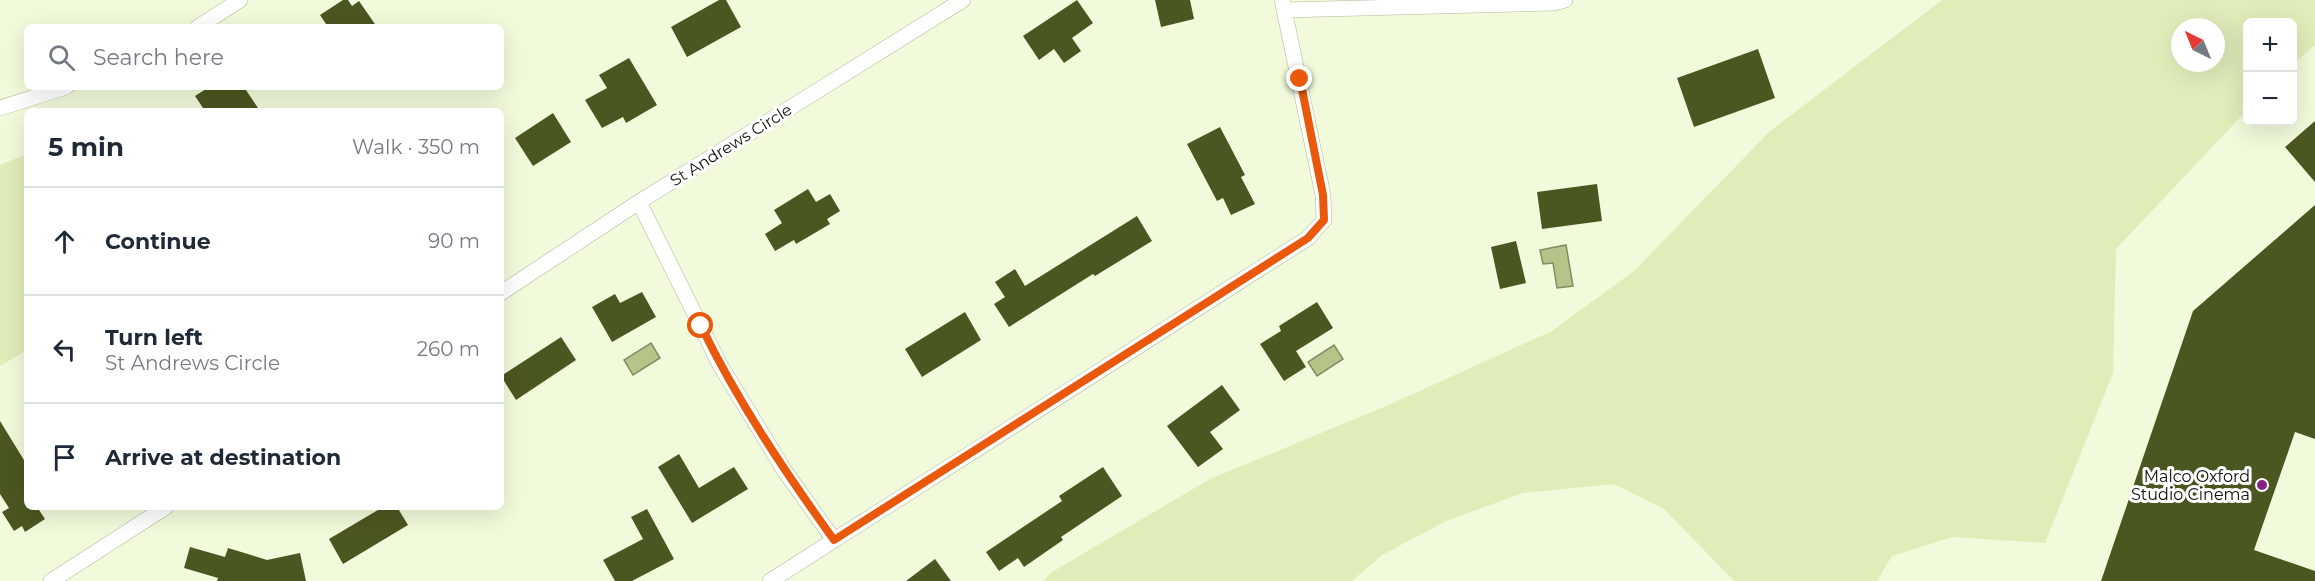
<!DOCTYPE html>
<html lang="en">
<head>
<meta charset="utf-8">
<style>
	body { margin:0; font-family:Montserrat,sans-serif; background:#f6f6f7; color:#1f2937 }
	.controls { position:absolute; right:18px; top:18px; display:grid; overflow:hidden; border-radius:9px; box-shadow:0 6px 24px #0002 }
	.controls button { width:54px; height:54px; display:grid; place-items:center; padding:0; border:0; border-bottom:2px solid #e0e1e3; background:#fff; color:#1f2937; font:30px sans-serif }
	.compass { position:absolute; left:2171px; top:18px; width:54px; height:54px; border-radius:50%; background:#fff; box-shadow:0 6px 24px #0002; rotate:317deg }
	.stop { position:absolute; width:18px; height:18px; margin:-14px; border:4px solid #ea580c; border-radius:50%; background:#fff }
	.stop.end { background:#ea580c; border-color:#fff; box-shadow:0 2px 6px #0008 }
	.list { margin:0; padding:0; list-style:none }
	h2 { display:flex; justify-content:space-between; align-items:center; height:78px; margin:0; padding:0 24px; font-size:26px }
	h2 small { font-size:20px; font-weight:400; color:#747a83 }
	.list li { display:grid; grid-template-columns:39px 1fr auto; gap:18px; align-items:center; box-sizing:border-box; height:108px; padding:0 24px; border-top:2px solid #e0e1e3 }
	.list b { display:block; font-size:22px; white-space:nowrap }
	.list p { margin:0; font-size:20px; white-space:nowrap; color:#747a83 }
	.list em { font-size:20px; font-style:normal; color:#747a83 }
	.icon { flex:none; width:33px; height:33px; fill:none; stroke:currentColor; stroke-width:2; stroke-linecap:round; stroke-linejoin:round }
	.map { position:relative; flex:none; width:2315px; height:581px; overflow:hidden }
	.search { position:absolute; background:#fff; box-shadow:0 6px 24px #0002; left:24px; top:24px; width:480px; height:66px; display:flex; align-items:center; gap:15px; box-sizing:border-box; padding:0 21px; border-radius:9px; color:#747a83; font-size:22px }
	.panel { position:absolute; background:#fff; box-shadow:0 6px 24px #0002; left:24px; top:108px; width:480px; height:402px; border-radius:9px }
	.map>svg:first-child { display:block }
</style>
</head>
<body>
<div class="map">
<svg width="2315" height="581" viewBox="0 0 2315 581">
	<rect width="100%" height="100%" fill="#f1fada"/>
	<path fill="#e0edb9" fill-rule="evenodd" d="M 1942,0 L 2315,0 L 2315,45 L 2293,65 L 2292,22 L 2248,22 L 2247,110 L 2116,249 L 2113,373 L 2045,543 L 1952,537 L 1892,556 L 1877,581 L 1734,581 L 1664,509 L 1614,484 L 1523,493 L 1446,521 L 1382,555 L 1352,581 L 1043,581 L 1052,572 L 1210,479 L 1391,404 L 1552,331 L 1634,271 L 1770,131 ZM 2180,27 L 2216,27 L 2216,63 L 2180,63 Z
		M 27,154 L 27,350 L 0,366 L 0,165 Z"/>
	<path fill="#b6c48a" stroke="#838d62" stroke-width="1.5" d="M 1566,245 L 1573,286 L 1557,288 L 1553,263 L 1543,264 L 1540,250 Z
		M 651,343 L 660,358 L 633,375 L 624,360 Z
		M 1334,345 L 1343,359 L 1317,376 L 1308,362 Z"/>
	<path fill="#4b5720" d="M 343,0 L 348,0 L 352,6 L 359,1 L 377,27 L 328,27 L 320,15 Z
		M 719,0 L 726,0 L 741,27 L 687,57 L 671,27 Z
		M 1077,0 L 1093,23 L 1072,38 L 1081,51 L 1064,63 L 1054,49 L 1039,60 L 1023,36 Z
		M 1155,0 L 1190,0 L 1194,19 L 1161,27 Z
		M 1758,49 L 1775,98 L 1694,127 L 1677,78 Z
		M 629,58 L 657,105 L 626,123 L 623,117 L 602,128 L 585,100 L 607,88 L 599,75 Z
		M 209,87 L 244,87 L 260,111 L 205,111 L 195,96 Z
		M 553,113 L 571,142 L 533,166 L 515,138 Z
		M 2315,121 L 2315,182 L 2285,147 Z
		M 1220,127 L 1245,175 L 1241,177 L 1255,204 L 1231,215 L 1223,198 L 1217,201 L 1187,144 Z
		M 1597,184 L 1602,221 L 1542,229 L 1537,192 Z
		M 808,189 L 816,202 L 830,194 L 840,211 L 827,219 L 830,224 L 796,244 L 794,240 L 775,251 L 765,234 L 782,223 L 774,210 Z
		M 2315,205 L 2315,439 L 2295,432 L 2254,550 L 2315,571 L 2315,581 L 2101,581 L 2193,311 Z
		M 1137,216 L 1152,241 L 1095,276 L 1093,274 L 1009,327 L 994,304 L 1005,297 L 995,282 L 1015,269 L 1025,286 Z
		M 1516,241 L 1526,283 L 1500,289 L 1491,247 Z
		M 642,292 L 656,317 L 612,342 L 592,307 L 615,294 L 620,303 Z
		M 1317,302 L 1333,328 L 1296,351 L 1306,367 L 1284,381 L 1260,344 L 1281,331 L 1279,326 Z
		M 965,312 L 981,340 L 922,377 L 905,349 Z
		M 561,337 L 576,360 L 516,400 L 501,376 Z
		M 1222,385 L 1240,410 L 1210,432 L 1223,449 L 1198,467 L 1167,426 Z
		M 0,421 L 27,465 L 27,507 L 37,507 L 45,519 L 25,532 L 22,526 L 14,531 L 2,512 L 9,508 L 0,494 Z
		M 679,454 L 699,488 L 734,467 L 748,489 L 692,523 L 658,467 Z
		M 1103,467 L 1122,496 L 1061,537 L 1063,540 L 1024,567 L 1018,558 L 999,571 L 986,552 L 1062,501 L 1059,496 Z
		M 383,507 L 397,507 L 408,525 L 343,564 L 329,539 Z
		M 647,509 L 674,559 L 632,581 L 615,581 L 603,560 L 643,539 L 631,517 Z
		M 190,547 L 225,557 L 228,548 L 267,560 L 300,553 L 306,581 L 217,581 L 218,578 L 184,568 Z
		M 935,559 L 951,581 L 906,581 Z"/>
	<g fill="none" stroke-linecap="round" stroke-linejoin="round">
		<defs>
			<path id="street" d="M 1285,10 L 1554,3 L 1565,0
				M 198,27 L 240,0
				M 0,108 L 66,87
				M 639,202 L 720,365 L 784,470 L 834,540
				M 501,293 L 639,202 L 963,0
				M 51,581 L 166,507
				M 770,581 L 1308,238 L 1324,220 L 1323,195 L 1282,0"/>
		</defs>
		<use href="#street" stroke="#b0b89b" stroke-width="16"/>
		<use href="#street" stroke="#fff" stroke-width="15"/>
	</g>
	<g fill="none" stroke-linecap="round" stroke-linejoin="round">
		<path stroke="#ea580c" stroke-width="8" d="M 701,326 C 738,402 785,472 834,540 L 1308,238 L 1324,220 L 1323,195 L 1300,79"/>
	</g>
	<circle fill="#8a2187" stroke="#fff" stroke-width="2" cx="2262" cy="485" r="6"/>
	<g text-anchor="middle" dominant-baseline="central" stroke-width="6" stroke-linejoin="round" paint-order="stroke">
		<g font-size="16" fill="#0b0e05" stroke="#fff">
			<text transform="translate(731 145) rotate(-32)">St Andrews Circle</text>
		</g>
		<g font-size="16" fill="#0b0e05" stroke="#fff" text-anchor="end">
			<text x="2250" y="476">Malco Oxford<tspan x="2250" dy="18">Studio Cinema</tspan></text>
		</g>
	</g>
</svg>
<div class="controls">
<button>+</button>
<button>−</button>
</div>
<svg class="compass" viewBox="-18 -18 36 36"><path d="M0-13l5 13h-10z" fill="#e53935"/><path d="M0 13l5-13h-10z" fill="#747a83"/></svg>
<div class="stop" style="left:701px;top:326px"></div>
<div class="stop end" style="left:1300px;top:79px"></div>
<div class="search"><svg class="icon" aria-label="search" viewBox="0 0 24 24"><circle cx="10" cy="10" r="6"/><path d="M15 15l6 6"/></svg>Search here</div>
<section class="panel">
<h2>5 min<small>Walk · 350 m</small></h2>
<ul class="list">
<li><svg class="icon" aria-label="ahead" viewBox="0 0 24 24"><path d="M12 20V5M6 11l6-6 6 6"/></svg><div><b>Continue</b></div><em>90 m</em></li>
<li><svg class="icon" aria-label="left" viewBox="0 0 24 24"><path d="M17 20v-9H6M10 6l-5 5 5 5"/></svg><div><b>Turn left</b><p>St Andrews Circle</p></div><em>260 m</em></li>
<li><svg class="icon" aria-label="arrive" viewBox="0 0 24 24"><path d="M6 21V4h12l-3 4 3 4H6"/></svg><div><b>Arrive at destination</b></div></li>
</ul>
</section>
</div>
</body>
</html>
